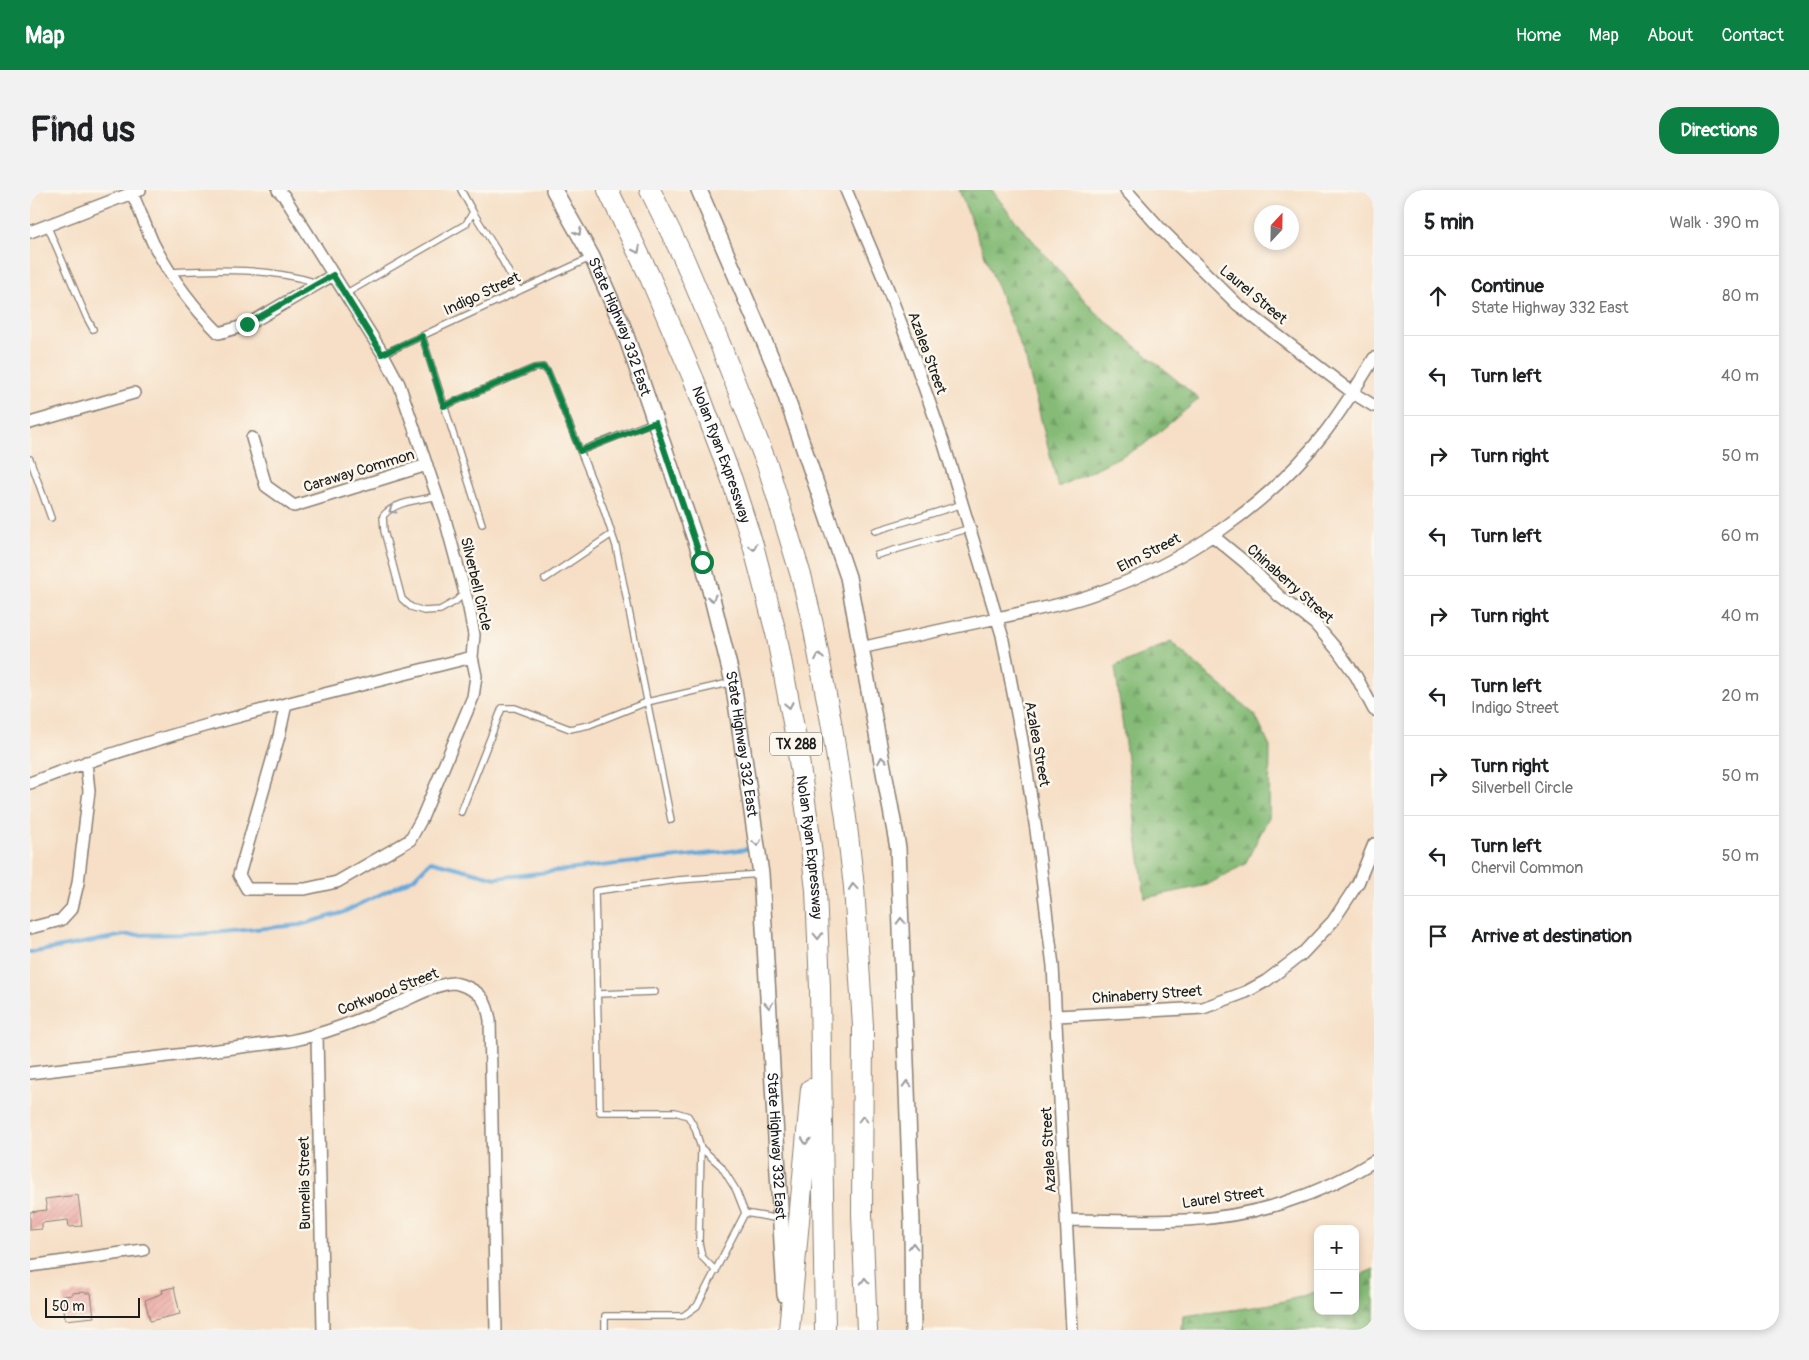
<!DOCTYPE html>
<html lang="en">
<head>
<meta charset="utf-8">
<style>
	body { margin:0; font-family:Pangolin,sans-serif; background:#f2f2f2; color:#202124 }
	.controls { position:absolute; right:15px; bottom:15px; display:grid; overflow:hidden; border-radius:10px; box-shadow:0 2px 8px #0003 }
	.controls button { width:45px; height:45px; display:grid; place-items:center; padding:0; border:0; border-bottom:1px solid #e0e0e0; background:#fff; color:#202124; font:25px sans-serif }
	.compass { position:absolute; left:1224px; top:15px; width:45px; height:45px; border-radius:50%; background:#fff; box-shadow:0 2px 8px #0003; rotate:22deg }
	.scale { position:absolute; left:15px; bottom:12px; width:95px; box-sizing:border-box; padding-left:5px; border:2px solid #1c1c1c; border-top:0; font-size:14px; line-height:18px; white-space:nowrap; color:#1c1c1c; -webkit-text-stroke:4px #fbf7ec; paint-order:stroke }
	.stop { position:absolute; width:15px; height:15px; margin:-11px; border:4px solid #0b8043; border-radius:50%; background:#fff }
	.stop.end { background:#0b8043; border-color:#fff; box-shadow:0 1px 5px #0008 }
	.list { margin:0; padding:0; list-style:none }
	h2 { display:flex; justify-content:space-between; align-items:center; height:65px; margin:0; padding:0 20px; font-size:21px }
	h2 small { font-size:16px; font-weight:400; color:#757577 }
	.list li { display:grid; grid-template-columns:32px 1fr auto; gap:15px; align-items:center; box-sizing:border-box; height:80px; padding:0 20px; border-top:1px solid #e0e0e0 }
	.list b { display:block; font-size:19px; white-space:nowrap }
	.list p { margin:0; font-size:16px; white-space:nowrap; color:#757577 }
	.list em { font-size:16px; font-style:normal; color:#757577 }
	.icon { flex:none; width:28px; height:28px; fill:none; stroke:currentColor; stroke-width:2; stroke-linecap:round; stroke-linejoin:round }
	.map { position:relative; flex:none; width:1344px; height:1140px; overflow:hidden; border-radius:20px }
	header { display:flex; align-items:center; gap:30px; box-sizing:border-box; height:70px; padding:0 25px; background:#0b8043; color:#fff }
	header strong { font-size:24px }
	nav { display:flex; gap:28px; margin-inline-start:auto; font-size:18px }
	.intro { display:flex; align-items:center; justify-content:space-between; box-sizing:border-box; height:120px; padding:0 30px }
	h1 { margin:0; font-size:35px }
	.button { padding:12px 22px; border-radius:20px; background:#0b8043; color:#fff; font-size:18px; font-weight:700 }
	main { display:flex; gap:30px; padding:0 30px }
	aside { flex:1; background:#fff; border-radius:20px; box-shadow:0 2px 8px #0003 }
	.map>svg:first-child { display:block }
</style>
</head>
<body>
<header>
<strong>Map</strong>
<nav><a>Home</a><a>Map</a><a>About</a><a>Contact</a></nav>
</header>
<div class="intro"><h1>Find us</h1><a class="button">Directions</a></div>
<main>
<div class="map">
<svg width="1344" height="1140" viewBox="0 0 1344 1140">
	<defs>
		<pattern id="forest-firs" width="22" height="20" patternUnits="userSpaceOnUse" patternTransform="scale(1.25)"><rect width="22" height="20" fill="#85bb77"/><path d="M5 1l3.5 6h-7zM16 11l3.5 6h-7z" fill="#72a066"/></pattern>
		<pattern id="building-hatch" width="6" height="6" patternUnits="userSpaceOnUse" patternTransform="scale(1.25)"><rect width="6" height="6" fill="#eba39e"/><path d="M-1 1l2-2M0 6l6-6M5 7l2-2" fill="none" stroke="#c98c88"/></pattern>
	</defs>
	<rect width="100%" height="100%" fill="#fbf7ec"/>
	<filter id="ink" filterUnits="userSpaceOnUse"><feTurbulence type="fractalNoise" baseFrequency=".02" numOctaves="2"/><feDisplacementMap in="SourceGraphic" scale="10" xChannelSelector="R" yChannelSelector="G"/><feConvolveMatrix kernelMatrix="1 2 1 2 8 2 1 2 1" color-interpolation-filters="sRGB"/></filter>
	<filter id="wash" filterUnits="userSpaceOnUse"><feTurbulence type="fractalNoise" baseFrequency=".0096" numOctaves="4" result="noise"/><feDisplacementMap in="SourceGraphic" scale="20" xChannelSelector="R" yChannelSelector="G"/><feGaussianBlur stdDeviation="1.12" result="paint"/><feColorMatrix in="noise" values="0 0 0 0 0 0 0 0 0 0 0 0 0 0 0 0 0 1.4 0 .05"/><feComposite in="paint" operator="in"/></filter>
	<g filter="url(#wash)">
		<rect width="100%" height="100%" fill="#f6dfc6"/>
		<path fill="url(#forest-firs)" stroke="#506c4a" d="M 929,0 L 962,0 L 979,23 L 1064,121 L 1169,209 L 1112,256 L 1028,297 L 996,170 Z
			M 1141,452 L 1225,525 L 1240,557 L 1239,627 L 1215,674 L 1177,695 L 1115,708 L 1085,476 Z
			M 1344,1079 L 1344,1140 L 1152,1140 L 1153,1126 C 1197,1120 1245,1117 1288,1101 L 1288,1121 L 1325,1121 L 1325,1087 Z"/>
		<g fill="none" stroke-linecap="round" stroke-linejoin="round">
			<path stroke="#64a8d9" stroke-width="4" d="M 0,763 L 95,745 L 169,744 L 270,735 L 312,723 L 384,688 L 401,671 L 466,688 L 718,659"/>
		</g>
		<g id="blocks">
			<path fill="url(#building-hatch)" d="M 48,1005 L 52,1036 L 39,1037 L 38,1030 L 12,1033 L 12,1039 L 0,1040 L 0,1022 L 17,1020 L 15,1009 Z
				M 144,1097 L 150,1124 L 120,1131 L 115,1110 L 133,1103 L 132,1100 Z
				M 54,1102 L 55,1103 L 61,1103 L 64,1127 L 35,1130 L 33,1106 L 42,1105 L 42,1103 Z"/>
		</g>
	</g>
	<g filter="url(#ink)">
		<use href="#blocks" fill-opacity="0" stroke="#897e71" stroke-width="1"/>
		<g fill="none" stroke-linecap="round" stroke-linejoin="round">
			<defs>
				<path id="service" d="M 443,22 L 466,59 L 489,101
					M 17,35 L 56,126 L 63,139
					M 141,82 C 190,79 241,78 288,93
					M 315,104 L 436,34 L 443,22 L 431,0
					M 392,146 L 452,334
					M 353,164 L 562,67
					M 414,216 L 504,178 L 513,177 L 518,182 L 573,317 L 586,356 L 641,630
					M 550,261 L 623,232
					M 0,269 L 21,328
					M 408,306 C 391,310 365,311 353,326 L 354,341 L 372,409 L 381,417 L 394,421 L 410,420 L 426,411 L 435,402
					M 845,341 L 933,314
					M 847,365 L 941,338
					M 515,389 L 582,344
					M 431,622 L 472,518 L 485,518 L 540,539 L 559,535 L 617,512 L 703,492
					M 567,804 L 625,802
					M 715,1023 L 750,1029
					M 686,1081 L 672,1067 L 669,1052 L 671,958 L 665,938 L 658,926 L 645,922 L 570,922 L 565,701 L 648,690 L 731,684
					M 575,1140 L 575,1126 L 653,1126 L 667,1116 L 715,1023 L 706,1000 L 691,976 L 671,958"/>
				<path id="minor" d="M 248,0 L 254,6 L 353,164 L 369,194 L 415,329 L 439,418 L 444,445 L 442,467 L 446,486 L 443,507 L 392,628 L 380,650 L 307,692 L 275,699 L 217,699 L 209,685 L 249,546 L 256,514
					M 816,0 L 856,94 L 880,157 L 914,254 L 972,445 L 992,550 L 1006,640 L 1023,776 L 1042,1140
					M 1096,0 L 1129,37 L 1208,115 L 1323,203 L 1344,216
					M 102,3 C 109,19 116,37 123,53 C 140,86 163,117 189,143 L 217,135 L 303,85
					M 0,42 L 110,0
					M 0,233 L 104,203
					M 222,248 L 236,296 L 264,316 L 397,275
					M 1183,346 L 1216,373 L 1249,406 L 1285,434 L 1308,461 L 1326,486 L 1344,520
					M 831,458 C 878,447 925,437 972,427 C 1003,420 1034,415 1064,404 C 1154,373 1237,317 1296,241 C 1314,217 1329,193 1344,168
					M 0,593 C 143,538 294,505 442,467
					M 0,738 L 31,730 L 42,718 L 48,693 L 59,601 L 56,572
					M 1027,826 L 1173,818 L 1216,802 L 1236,791 L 1272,764 L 1303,731 L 1328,693 L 1344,654
					M 287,845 L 293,1140
					M 0,883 L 260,851 C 295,844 329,830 362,816 C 380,809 405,794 423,793 C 427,793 431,795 434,796 C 452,802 457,813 460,830 L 466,1140
					M 1037,1030 C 1077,1030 1117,1032 1156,1030 C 1222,1027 1289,1006 1344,971
					M 0,1076 L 113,1060"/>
				<g id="secondary">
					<path id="s1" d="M 524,0 L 562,67 L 593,137 L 673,372 L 703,492 L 731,684 L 755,1105"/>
					<path d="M 669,0 L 749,186 L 818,387 L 868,658 L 882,1033 L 883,1140"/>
				</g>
				<g id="motorway">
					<path id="s2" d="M 578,0 L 619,85 L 664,190 L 702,290 L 723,355 L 746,443 L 765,543 L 778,632 L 786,700 L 790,798 L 795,1140"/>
					<path d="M 620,0 L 654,69 L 690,154 L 738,277 L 772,389 L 783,435 L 802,537 L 816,628 L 824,697 L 833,836 L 832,1024 L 837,1140"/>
					<path d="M 759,1140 L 781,899"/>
				</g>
			</defs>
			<use href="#service" stroke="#897e71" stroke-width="8"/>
			<use href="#minor" stroke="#897e71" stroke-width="14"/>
			<use href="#secondary" stroke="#897e71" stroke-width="18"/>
			<use href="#motorway" stroke="#897e71" stroke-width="22"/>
			<use href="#service" stroke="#fff" stroke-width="5.5"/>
			<use href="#minor" stroke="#fff" stroke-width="11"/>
			<use href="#secondary" stroke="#fff" stroke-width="15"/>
			<use href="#motorway" stroke="#fff" stroke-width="20"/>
		</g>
		<defs><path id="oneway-chevron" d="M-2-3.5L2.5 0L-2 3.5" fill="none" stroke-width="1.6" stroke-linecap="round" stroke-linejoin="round" transform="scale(1.25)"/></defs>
		<g stroke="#999">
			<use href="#oneway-chevron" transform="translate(548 42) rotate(61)"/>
			<use href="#oneway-chevron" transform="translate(607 60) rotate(63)"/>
			<use href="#oneway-chevron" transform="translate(362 320) rotate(149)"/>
			<use href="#oneway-chevron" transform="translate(723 357) rotate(74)"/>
			<use href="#oneway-chevron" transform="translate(682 408) rotate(76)"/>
			<use href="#oneway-chevron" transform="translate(789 467) rotate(-101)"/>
			<use href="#oneway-chevron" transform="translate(759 515) rotate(79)"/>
			<use href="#oneway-chevron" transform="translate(852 570) rotate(-100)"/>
			<use href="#oneway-chevron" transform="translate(727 653) rotate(82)"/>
			<use href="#oneway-chevron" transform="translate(823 697) rotate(-95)"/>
			<use href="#oneway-chevron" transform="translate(871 731) rotate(-92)"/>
			<use href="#oneway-chevron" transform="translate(788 746) rotate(88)"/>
			<use href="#oneway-chevron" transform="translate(739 815) rotate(87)"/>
			<use href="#oneway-chevron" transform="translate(877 894) rotate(-92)"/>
			<use href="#oneway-chevron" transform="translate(833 929) rotate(-90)"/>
			<use href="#oneway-chevron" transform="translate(776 951) rotate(95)"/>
			<use href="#oneway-chevron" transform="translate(883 1056) rotate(-90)"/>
			<use href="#oneway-chevron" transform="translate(835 1091) rotate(-92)"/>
		</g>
	</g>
	<g fill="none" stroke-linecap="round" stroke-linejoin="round" filter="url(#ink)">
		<path stroke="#0b8043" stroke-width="6" d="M 217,134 L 303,85 L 352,164 L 392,146 L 414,216 L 504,178 L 513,177 L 518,182 L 550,261 L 625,232 L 672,372"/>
	</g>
	<g text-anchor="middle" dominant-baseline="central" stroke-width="5" stroke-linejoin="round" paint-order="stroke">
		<rect fill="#fbf7ec" stroke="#5f5e5a" stroke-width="1" x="740" y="542.5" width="52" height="23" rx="4"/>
		<g font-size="14" font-weight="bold" fill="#1c1c1c">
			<text x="766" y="554">TX 288</text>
		</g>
		<g font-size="15" fill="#1c1c1c" stroke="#fbf7ec">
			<text transform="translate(452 104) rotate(-25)">Indigo Street</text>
			<text transform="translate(1223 105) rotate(40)">Laurel Street</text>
			<text stroke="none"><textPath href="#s1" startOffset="152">State Highway 332 East</textPath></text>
			<text transform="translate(897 163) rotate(70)">Azalea Street</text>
			<text stroke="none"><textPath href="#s2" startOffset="288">Nolan Ryan Expressway</textPath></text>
			<text transform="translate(329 281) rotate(-17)">Caraway Common</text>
			<text transform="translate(1119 363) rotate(-27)">Elm Street</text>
			<text transform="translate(446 394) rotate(77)">Silverbell Circle</text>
			<text transform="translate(1260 394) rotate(42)">Chinaberry Street</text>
			<text stroke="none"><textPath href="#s1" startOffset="588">State Highway 332 East</textPath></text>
			<text transform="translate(1007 554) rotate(80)">Azalea Street</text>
			<text stroke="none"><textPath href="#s2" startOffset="692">Nolan Ryan Expressway</textPath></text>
			<text transform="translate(358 802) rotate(-21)">Corkwood Street</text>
			<text transform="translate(1117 805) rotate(-4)">Chinaberry Street</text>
			<text stroke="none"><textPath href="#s1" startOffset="992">State Highway 332 East</textPath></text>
			<text transform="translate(1019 960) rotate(-93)">Azalea Street</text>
			<text transform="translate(275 993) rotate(-91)">Bumelia Street</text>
			<text transform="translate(1193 1008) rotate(-8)">Laurel Street</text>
		</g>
	</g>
</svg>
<div class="controls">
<button>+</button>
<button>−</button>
</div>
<svg class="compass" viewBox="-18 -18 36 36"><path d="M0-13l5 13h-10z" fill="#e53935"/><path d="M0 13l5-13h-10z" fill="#757577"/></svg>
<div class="scale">50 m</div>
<div class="stop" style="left:672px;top:372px"></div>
<div class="stop end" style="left:217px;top:134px"></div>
</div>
<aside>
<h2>5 min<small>Walk · 390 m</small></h2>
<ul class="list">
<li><svg class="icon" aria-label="ahead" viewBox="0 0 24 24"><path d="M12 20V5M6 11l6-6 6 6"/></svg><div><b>Continue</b><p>State Highway 332 East</p></div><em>80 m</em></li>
<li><svg class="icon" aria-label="left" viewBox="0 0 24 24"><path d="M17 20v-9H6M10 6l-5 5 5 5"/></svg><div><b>Turn left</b></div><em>40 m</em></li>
<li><svg class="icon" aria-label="right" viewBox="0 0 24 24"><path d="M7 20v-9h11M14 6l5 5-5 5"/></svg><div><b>Turn right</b></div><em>50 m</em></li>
<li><svg class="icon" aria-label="left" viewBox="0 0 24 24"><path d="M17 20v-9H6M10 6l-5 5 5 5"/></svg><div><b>Turn left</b></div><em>60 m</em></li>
<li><svg class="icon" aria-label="right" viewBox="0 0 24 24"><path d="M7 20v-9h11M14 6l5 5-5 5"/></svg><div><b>Turn right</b></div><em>40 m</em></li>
<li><svg class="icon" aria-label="left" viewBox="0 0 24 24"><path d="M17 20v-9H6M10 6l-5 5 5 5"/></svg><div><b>Turn left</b><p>Indigo Street</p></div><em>20 m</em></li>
<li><svg class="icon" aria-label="right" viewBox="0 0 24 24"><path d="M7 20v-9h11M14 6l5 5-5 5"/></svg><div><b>Turn right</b><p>Silverbell Circle</p></div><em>50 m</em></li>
<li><svg class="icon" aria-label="left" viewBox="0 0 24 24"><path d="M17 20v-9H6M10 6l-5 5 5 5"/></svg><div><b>Turn left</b><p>Chervil Common</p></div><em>50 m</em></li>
<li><svg class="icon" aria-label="arrive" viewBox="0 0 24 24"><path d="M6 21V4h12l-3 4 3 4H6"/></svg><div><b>Arrive at destination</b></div></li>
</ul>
</aside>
</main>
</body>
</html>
